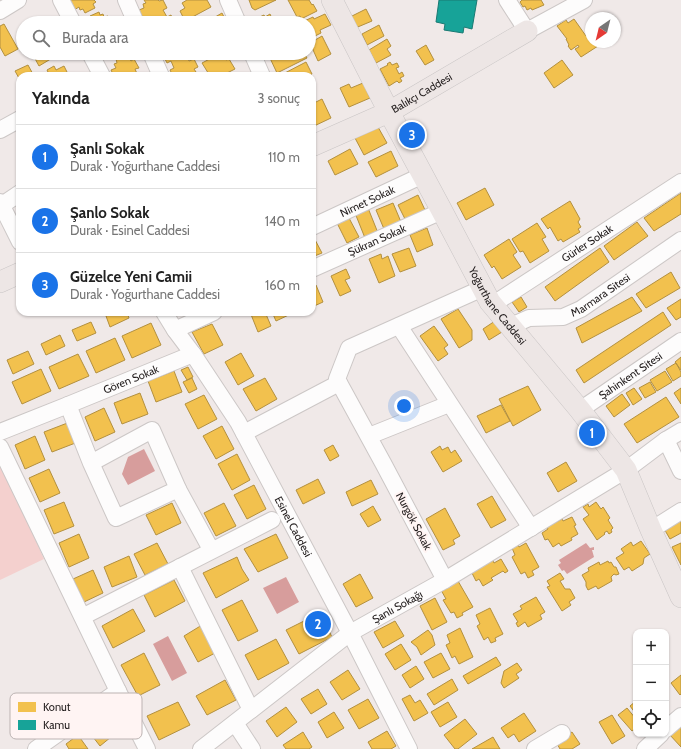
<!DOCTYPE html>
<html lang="tr">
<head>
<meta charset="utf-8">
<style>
	body { margin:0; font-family:Cabin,sans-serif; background:#f2f2f2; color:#222 }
	.controls { position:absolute; right:12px; bottom:12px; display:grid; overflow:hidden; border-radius:8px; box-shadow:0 1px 3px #0004 }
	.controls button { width:36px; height:36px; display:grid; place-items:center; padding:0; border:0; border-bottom:1px solid #e0e0e0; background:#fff; color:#222; font:20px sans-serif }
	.compass { position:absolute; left:585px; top:12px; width:36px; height:36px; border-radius:50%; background:#fff; box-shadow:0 1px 3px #0004; rotate:215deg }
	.you { position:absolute; left:404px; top:406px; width:14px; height:14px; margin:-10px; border:3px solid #fff; border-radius:50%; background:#1a73e8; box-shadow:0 0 0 6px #1a73e833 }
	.badge { display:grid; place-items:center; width:26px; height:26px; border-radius:50%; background:#1a73e8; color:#fff; font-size:13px; font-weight:700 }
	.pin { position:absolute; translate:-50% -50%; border:2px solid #fff; box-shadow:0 1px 4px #0006 }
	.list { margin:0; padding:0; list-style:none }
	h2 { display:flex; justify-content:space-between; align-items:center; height:52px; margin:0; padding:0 16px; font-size:17px }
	h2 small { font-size:13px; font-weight:400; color:#767676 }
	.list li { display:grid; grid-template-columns:26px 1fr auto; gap:12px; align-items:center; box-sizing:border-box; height:64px; padding:0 16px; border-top:1px solid #e0e0e0 }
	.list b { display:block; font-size:15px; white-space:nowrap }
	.list p { margin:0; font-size:13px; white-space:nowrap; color:#767676 }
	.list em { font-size:13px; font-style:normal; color:#767676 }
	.icon { flex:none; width:22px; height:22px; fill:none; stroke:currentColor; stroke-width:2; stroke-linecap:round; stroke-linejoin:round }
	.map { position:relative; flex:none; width:681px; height:749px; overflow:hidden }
	.search { position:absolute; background:#fff; box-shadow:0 1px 3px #0004; left:16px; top:16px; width:300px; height:44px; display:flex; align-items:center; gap:10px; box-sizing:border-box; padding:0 14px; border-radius:22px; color:#767676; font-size:15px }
	.panel { position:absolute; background:#fff; box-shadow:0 1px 3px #0004; left:16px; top:72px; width:300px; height:244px; border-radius:12px }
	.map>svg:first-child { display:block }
</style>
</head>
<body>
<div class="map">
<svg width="681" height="749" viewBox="0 0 681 749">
	<rect width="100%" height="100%" fill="#f0e9e8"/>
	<path fill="#f4d0ce" d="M 0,461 L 44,559 L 0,580 Z"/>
	<path fill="#d79d9c" d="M 144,449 L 155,471 L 128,485 L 122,474 L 128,457 Z
		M 586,543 L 590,548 L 594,547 L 594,550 L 592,550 L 594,557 L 567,574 L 564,570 L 562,571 L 558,565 L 561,563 L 559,560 Z
		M 286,577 L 299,602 L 277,614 L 263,588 Z
		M 168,636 L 187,673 L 172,681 L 153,644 Z"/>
	<path fill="#f2c14e" stroke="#b3903f" d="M 70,0 L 94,0 L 96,2 L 93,4 L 95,8 L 85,13 L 83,9 L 80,10 L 79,7 L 74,10 Z
		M 144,0 L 158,0 L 159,1 L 163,0 L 167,8 L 163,10 L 167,17 L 171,15 L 174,23 L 150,23 L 148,18 L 144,20 L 139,10 L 144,8 L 143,4 L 146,3 Z
		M 187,0 L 207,0 L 211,7 L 185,21 L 180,11 L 185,8 L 182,3 Z
		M 249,0 L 276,0 L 255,10 L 252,8 Z
		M 288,0 L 309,0 L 312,5 L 313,4 L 317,11 L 301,19 L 300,16 L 297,17 Z
		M 522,0 L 541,0 L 544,5 L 532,10 L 531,8 L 527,10 L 525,6 L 523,7 L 520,2 Z
		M 366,9 L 372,21 L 353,29 L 348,18 Z
		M 99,12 L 100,15 L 103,14 L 104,17 L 108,16 L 112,23 L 89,23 L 88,21 L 91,19 L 90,16 Z
		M 222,13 L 227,23 L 211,23 L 210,20 Z
		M 270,14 L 274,23 L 255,23 L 253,20 L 264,15 L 265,17 Z
		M 325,14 L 331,25 L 320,30 L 321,33 L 309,39 L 309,23 L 300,23 L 313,17 L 314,19 Z
		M 574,19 L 586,36 L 590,34 L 591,36 L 591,42 L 595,42 L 598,46 L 581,57 L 575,49 L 579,47 L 578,45 L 571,50 L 568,46 L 569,45 L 566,39 L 567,39 L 557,26 L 566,20 L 568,23 Z
		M 4,24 L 18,49 L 5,56 L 0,47 L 0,26 Z
		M 379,25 L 384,36 L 367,45 L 362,34 Z
		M 322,36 L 331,54 L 318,61 L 310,43 Z
		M 387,39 L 391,46 L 387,49 L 391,55 L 376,63 L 369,50 Z
		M 426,45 L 434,60 L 425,65 L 416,51 Z
		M 32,53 L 58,53 L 59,54 L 39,66 Z
		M 162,53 L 186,53 L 189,61 L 194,59 L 198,67 L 194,69 L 196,72 L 193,73 L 194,76 L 173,76 L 170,70 L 174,68 L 171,61 L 167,63 Z
		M 221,53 L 222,53 L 226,60 L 229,59 L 235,69 L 221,76 L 210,76 L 202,63 Z
		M 275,53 L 304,53 L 307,58 L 277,73 L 269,56 Z
		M 125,55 L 126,59 L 129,58 L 131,61 L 134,59 L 139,68 L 135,69 L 138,76 L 114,76 L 111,70 L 116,68 L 114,64 L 117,63 L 116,59 Z
		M 562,60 L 573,75 L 554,88 L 544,73 Z
		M 306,62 L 312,74 L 308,76 L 282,76 L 281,75 Z
		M 390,62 L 392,65 L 397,63 L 399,67 L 396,68 L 399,74 L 402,72 L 404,76 L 400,78 L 402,81 L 399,83 L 397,81 L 389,86 L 380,69 L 388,65 L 387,64 Z
		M 28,65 L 34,76 L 20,76 L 20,80 L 15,71 Z
		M 54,66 L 56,70 L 64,66 L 69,76 L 44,76 L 43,75 L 48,72 L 47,70 Z
		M 363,83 L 370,98 L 349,107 L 340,88 L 349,84 L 351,88 Z
		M 322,99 L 331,118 L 312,127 L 312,104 Z
		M 378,127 L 387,143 L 364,155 L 355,138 Z
		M 350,149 L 358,164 L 335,175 L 328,161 Z
		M 391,151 L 398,166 L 376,177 L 368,162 Z
		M 485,188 L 494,205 L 466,220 L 457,203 Z
		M 681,193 L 681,214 L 654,231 L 644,218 Z
		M 418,195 L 425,210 L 405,219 L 398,205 Z
		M 570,201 L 580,219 L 578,222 L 581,227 L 578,229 L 580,232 L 563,242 L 561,239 L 558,241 L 550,227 L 548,229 L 541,219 Z
		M 393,203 L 401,222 L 384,229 L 376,210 Z
		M 368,208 L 378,233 L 365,238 L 355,213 Z
		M 349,218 L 359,237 L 347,243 L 337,223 Z
		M 637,222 L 648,236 L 614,260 L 604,246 Z
		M 537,223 L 546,237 L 542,239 L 549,251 L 530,263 L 523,251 L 520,252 L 512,239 Z
		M 427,228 L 433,245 L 417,252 L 410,235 Z
		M 312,234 L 322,253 L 312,257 Z
		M 509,239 L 517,252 L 513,255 L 521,267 L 502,279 L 494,266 L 492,268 L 484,255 Z
		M 409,248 L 416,266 L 400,272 L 392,254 Z
		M 600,248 L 609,262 L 555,301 L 545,287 Z
		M 381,254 L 382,259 L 388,256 L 395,276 L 379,283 L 369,259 Z
		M 346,269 L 350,278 L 345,280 L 351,291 L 340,296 L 331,276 Z
		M 671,272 L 680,288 L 646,308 L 636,294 Z
		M 316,285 L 323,302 L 312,307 L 312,287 Z
		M 521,297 L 527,307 L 519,312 L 512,302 Z
		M 632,297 L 642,311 L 582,343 L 576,328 Z
		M 681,299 L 681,317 L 676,320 L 667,308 Z
		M 458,309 L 472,330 L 472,340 L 459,348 L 441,319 Z
		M 114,312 L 127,312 L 129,318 L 110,327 L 106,316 Z
		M 250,312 L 265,312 L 271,326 L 258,332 Z
		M 272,312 L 295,312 L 276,321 Z
		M 663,312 L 671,325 L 584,383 L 576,370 Z
		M 495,321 L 502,332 L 489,340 L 483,329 Z
		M 91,322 L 96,333 L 77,341 L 72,330 Z
		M 151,323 L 161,345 L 132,358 L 122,336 Z
		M 212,324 L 223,345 L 204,354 L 192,332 Z
		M 434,326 L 448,345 L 444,348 L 448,354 L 438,361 L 420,336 Z
		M 60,335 L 65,346 L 46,355 L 41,344 Z
		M 115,338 L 125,360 L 96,373 L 86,351 Z
		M 28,351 L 34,364 L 13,374 L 7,360 Z
		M 241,353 L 254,376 L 238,385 L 225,362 Z
		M 78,354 L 89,376 L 59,389 L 49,367 Z
		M 681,357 L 681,370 L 675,362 Z
		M 676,363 L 681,372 L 681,376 L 673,381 L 666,369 Z
		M 188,367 L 193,377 L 187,380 L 181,370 Z
		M 41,369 L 51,391 L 22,404 L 12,382 Z
		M 174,371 L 182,392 L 156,402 L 148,381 Z
		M 665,371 L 672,382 L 657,391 L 650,380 Z
		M 192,378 L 197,389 L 189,393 L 183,382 Z
		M 265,378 L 277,399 L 256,411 L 243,389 Z
		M 650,382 L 656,392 L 645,398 L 639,388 Z
		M 528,386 L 541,410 L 513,426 L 499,399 Z
		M 634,388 L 642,399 L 633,405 L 626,393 Z
		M 681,388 L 681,404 L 674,393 Z
		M 140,393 L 148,414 L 122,424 L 114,403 Z
		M 622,394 L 630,405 L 614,417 L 606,406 Z
		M 204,395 L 217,419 L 198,429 L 185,404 Z
		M 666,397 L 679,417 L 637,443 L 624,424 Z
		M 501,405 L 510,421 L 486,433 L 477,416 Z
		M 104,408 L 115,432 L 95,441 L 85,417 Z
		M 70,422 L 78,442 L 52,452 L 44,432 Z
		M 222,426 L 234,449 L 216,459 L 203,436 Z
		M 35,436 L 45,460 L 25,469 L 15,445 Z
		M 333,445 L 339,456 L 330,461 L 324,450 Z
		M 440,446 L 442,450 L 448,447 L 451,453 L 455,450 L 462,461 L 443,472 L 431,452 Z
		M 237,454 L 250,480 L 232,490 L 218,464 Z
		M 566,462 L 577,481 L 558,492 L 547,473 Z
		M 49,469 L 60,493 L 40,502 L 29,478 Z
		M 318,479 L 325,493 L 303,504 L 296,490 Z
		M 371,480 L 378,494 L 352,506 L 346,492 Z
		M 254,485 L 266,509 L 247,519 L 234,495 Z
		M 492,496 L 506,520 L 491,528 L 477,504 Z
		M 64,502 L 74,526 L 54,534 L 44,510 Z
		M 596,502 L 601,509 L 603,507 L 610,518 L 608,520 L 613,528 L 611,530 L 612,532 L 609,534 L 607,531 L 604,533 L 605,534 L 597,540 L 583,519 L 589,515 L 583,507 L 588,504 L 589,507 Z
		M 172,503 L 181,523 L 156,535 L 146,515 Z
		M 224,503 L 236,526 L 216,536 L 204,513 Z
		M 373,506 L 381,520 L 368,527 L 360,514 Z
		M 445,508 L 460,536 L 453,540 L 455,544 L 443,550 L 426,519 Z
		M 572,517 L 576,525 L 574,526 L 578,534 L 571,538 L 572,540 L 561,546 L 559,543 L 553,547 L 548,539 L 545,540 L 542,533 L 548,529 L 547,527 L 562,519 L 563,521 Z
		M 681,517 L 681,533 L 670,539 L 663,527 Z
		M 79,534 L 89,558 L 69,567 L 59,543 Z
		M 276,534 L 288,558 L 258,572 L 244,549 Z
		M 641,541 L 650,554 L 644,558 L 643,564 L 632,571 L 629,567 L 624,570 L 616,558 L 624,553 L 621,549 L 631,542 L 633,546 Z
		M 157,543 L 168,564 L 145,575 L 134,554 Z
		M 526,543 L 539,567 L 532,571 L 534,575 L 528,578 L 525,572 L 521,574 L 512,557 L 515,555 L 512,548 L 518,544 L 519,547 Z
		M 681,543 L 681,565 L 672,547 Z
		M 129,556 L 137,577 L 112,587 L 104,567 Z
		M 237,557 L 242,569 L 249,580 L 216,598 L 203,573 Z
		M 492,559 L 494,563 L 501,559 L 508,571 L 505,573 L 503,571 L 491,578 L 493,580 L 483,586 L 479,579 L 476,581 L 472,573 L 478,569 L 477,567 Z
		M 608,561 L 609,563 L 611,562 L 614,567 L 616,567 L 619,574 L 616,575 L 614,574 L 611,577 L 612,581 L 598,589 L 596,586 L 588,590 L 586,586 L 586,582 L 582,575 L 589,571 L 588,568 L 599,562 L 600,565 Z
		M 93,570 L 103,593 L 84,602 L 73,579 Z
		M 560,573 L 564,579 L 560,581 L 565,589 L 570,589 L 575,598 L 569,602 L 571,605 L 562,611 L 547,587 L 550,586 L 547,581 Z
		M 360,574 L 373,598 L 356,607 L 343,584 Z
		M 174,580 L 185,601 L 155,617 L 144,595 Z
		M 458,581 L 473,607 L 462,613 L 463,615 L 457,618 L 454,612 L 451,613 L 443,600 L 446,599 L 441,590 Z
		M 536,597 L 545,612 L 540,615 L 542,619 L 528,627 L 525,622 L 518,627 L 516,623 L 518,622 L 513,614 L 522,609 L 520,606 Z
		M 435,598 L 447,622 L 432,630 L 420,606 Z
		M 242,600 L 258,631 L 238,641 L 222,610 Z
		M 490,608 L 503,634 L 495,638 L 496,641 L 491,643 L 488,637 L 484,640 L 477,626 L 480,624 L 476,615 Z
		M 133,609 L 145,631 L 113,648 L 102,626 Z
		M 320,613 L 332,637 L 299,654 L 286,630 Z
		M 395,621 L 404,636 L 383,648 L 374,632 Z
		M 202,625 L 217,652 L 198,662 L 184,636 Z
		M 460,628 L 473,657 L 459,664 L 455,656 L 452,658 L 446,645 L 450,643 L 447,635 Z
		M 428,630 L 432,635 L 435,645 L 421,655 L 417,647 L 411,642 Z
		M 276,639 L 289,663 L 258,680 L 245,655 Z
		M 401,644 L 411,660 L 395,670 L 385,654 Z
		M 144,653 L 160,685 L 138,696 L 121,665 Z
		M 441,653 L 450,669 L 433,678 L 424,662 Z
		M 496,657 L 501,665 L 468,684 L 463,676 Z
		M 517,663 L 522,670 L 516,674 L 519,678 L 504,688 L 501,683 L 504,671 Z
		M 416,666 L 424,679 L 410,688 L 402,675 Z
		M 348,670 L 360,689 L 342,700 L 330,682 Z
		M 681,675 L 681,694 L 680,695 L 671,683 Z
		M 452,679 L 458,690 L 434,705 L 427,694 Z
		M 225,680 L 236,700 L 207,715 L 196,696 Z
		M 318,689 L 327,704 L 311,714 L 301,699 Z
		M 410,695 L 415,703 L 420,700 L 428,713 L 414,721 L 402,699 Z
		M 368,699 L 379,718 L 359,729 L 348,710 Z
		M 636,701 L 636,714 L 630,706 Z
		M 178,702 L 190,725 L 159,740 L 147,716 Z
		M 448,702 L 457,717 L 440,727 L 431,712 Z
		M 286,707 L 297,722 L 277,737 L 266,721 Z
		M 627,708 L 636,719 L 636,728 L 632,731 L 618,715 Z
		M 334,712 L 344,728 L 327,738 L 318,722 Z
		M 524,713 L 536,731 L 519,742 L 514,734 L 508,738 L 501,728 Z
		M 612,715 L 625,736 L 612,744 L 599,722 Z
		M 98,719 L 111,737 L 100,746 L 86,728 Z
		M 465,719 L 477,734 L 458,749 L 455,749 L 444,735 Z
		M 681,722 L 681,747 L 669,734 Z
		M 387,731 L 396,746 L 391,749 L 372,749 L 368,742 Z
		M 303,732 L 312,747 L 309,749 L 286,749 L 283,745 Z
		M 572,732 L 580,744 L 572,749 L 560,749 L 556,742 Z
		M 78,735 L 88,749 L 69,749 L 66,744 Z
		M 493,737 L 500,749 L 472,749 Z"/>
	<path fill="#17a398" stroke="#1a7a73" d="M 439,0 L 477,0 L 472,29 L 464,27 L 463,33 L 444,30 L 445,24 L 436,22 Z"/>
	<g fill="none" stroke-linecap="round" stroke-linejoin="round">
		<defs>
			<g id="minor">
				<path d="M 61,0 L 73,23"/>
				<path d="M 126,0 L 136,23"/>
				<path d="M 228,0 L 238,23"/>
				<path d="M 507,0 L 527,31 L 584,0"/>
				<path d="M 0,11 L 18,0"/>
				<path d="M 90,53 L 102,76"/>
				<path d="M 151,53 L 161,76"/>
				<path d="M 252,53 L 262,76"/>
				<path d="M 0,130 L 20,119"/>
				<path d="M 0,202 L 20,242"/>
				<path d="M 2,205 L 20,193"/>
				<path id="s1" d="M 312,227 L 423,175"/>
				<path id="s2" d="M 312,269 L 442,211"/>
				<path id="s3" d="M 490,302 L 492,305 L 681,182"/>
				<path id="s4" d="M 164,312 L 175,330 L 193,354 L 238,422 L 350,633 L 409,749"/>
				<path d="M 399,326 L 531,528"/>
				<path id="s5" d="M 511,326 L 529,318 L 563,317 L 581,309 L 681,240"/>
				<path d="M 175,330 L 214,312"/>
				<path id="s6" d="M 68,405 L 193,354"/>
				<path id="s7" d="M 580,410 L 681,341"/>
				<path d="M 0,432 L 68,405 L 91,463 L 116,518 L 178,489 L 152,430 L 91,463"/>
				<path d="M 244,433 L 339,383"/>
				<path d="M 369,436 L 449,404"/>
				<path d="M 666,440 L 681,471"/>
				<path d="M 0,447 L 118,691"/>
				<path d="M 178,489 L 208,544"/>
				<path d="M 651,530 L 681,511"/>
				<path d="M 180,567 L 251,710"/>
				<path d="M 445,580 L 383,463 L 337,379 L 349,348 L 483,288"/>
				<path d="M 88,614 L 272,520"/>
				<path d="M 235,723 L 252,749"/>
				<path d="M 666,729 L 681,716"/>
				<path d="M 36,749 L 118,691 L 147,749"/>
				<path id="s8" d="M 201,749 L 350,633 L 445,580 L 626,470 L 666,440 L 681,431"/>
				<path d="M 535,749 L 562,733"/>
				<path d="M 645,749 L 661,734"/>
			</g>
			<g id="major">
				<path id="s9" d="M 332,0 L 389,112 L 442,211 L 490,302 L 580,410 L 626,470 L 651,530 L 681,597"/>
				<path id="s10" d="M 312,146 L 389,112 L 527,31"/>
				<path d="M 0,282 L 20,273"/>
			</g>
		</defs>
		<use href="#minor" stroke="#ccc7c6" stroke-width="18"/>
		<use href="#major" stroke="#c9c5c5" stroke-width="22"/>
		<use href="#minor" stroke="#fdfcfc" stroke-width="16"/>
		<use href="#major" stroke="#ede6e5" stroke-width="21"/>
	</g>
	<g text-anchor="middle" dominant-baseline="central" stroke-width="4" stroke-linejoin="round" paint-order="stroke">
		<g font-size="11" fill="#211c1c" stroke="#fff4f3">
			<text stroke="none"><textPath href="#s10" startOffset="122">Balıkçı Caddesi</textPath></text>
			<text stroke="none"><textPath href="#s1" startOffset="61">Nimet Sokak</textPath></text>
			<text stroke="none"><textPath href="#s2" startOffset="71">Şükran Sokak</textPath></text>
			<text stroke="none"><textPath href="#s3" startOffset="117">Gürler Sokak</textPath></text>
			<text stroke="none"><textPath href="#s5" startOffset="97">Marmara Sitesi</textPath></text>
			<text stroke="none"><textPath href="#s9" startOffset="348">Yoğurthane Caddesi</textPath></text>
			<text stroke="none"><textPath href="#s7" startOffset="61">Şahinkent Sitesi</textPath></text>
			<text stroke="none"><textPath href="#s6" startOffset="68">Gören Sokak</textPath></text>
			<text transform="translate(414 521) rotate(62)">Nurgök Sokak</text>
			<text stroke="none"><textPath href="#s4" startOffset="251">Esinel Caddesi</textPath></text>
			<text stroke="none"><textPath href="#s8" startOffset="243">Şanlı Sokağı</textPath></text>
		</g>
	</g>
	<rect x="10" y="693" width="132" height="46" rx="6" fill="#fff4f3" stroke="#bcb3b2" stroke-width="1"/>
	<rect x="18" y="702" width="18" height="10" fill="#f2c14e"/>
	<rect x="18" y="720" width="18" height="10" fill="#17a398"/>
	<g font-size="11" fill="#211c1c">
		<text x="43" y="711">Konut</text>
		<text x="43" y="729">Kamu</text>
	</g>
</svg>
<div class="controls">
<button>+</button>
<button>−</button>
<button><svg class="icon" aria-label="locate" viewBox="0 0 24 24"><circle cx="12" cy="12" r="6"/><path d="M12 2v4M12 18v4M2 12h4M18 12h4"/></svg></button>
</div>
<svg class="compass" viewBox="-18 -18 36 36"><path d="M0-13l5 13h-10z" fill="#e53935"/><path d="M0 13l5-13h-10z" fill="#767676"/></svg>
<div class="you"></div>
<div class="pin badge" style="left:592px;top:433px">1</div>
<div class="pin badge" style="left:318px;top:624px">2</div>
<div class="pin badge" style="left:412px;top:135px">3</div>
<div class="search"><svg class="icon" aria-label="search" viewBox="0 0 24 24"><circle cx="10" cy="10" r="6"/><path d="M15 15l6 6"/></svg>Burada ara</div>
<section class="panel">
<h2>Yakında<small>3 sonuç</small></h2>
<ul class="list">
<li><span class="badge">1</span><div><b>Şanlı Sokak</b><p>Durak · Yoğurthane Caddesi</p></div><em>110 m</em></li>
<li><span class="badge">2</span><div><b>Şanlo Sokak</b><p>Durak · Esinel Caddesi</p></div><em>140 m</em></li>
<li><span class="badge">3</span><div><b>Güzelce Yeni Camii</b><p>Durak · Yoğurthane Caddesi</p></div><em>160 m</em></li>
</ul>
</section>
</div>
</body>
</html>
